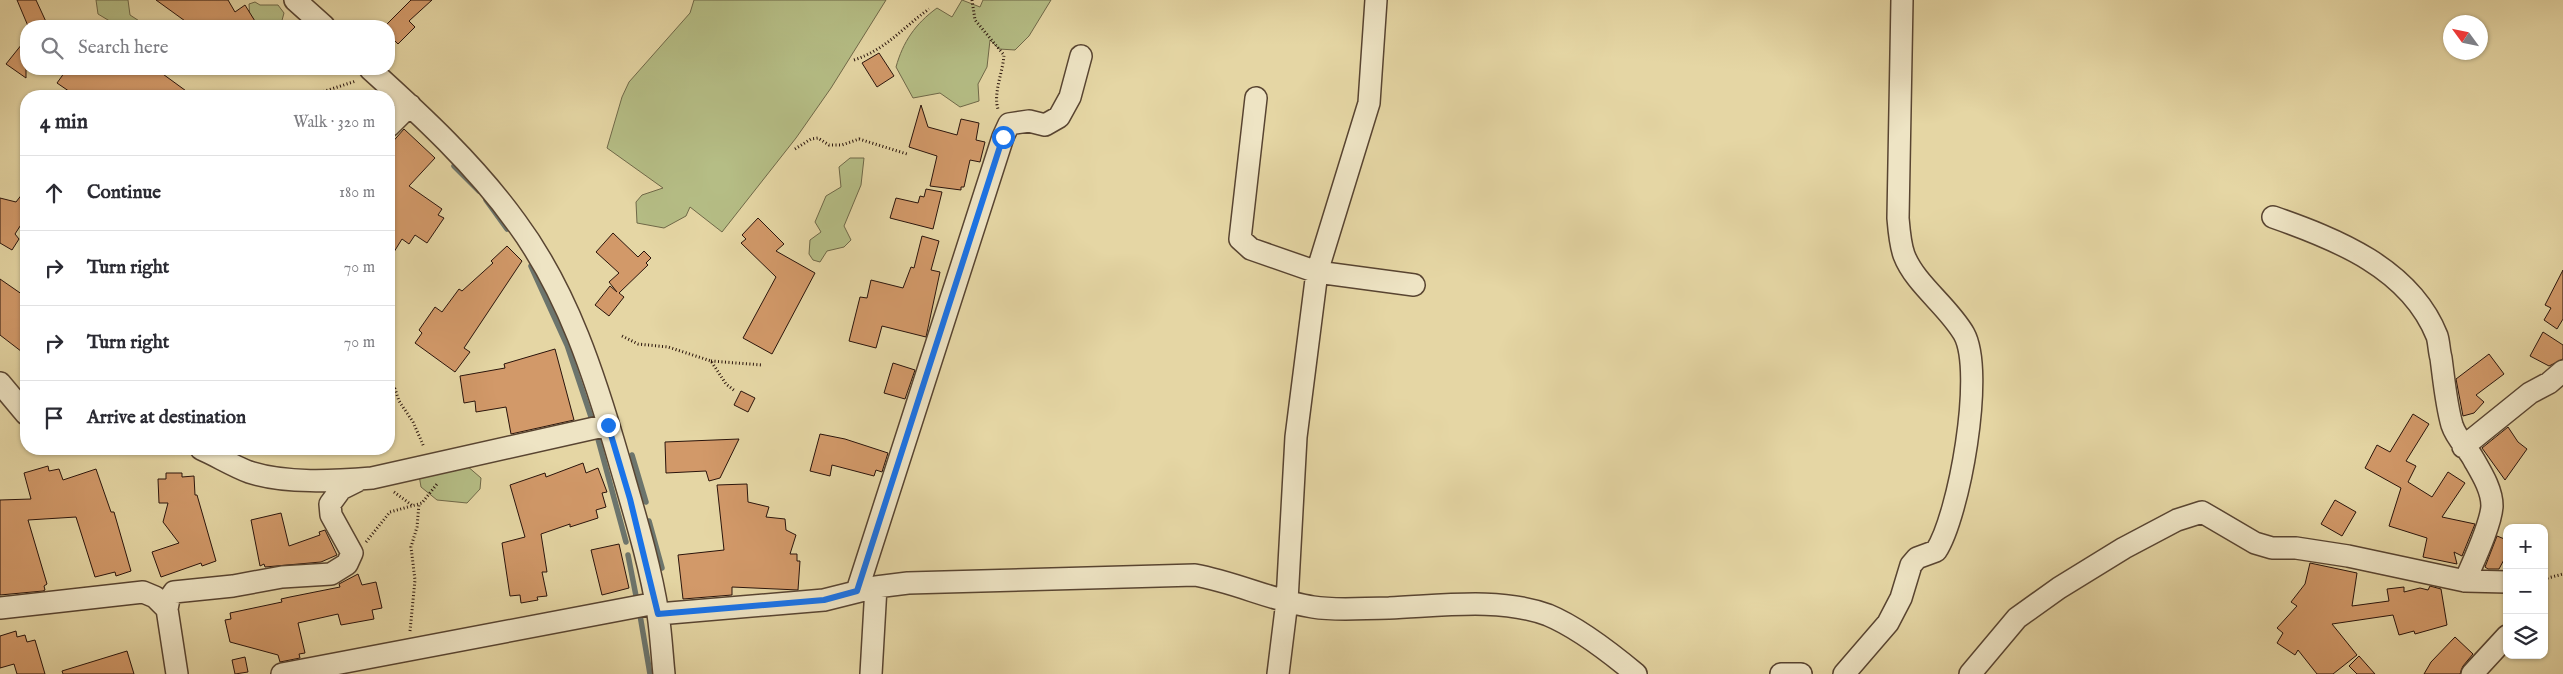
<!DOCTYPE html>
<html lang="en">
<head>
<meta charset="utf-8">
<style>
	body { margin:0; font-family:"IM FELL English",serif; background:#f2f2f3; color:#2b2b33 }
	.controls { position:absolute; right:15px; bottom:15px; display:grid; overflow:hidden; border-radius:10px; box-shadow:0 1px 4px #0004 }
	.controls button { width:45px; height:45px; display:grid; place-items:center; padding:0; border:0; border-bottom:1px solid #e1e1e2; background:#fff; color:#2b2b33; font:25px sans-serif }
	.compass { position:absolute; left:2443px; top:15px; width:45px; height:45px; border-radius:50%; background:#fff; box-shadow:0 1px 4px #0004; rotate:303deg }
	.stop { position:absolute; width:15px; height:15px; margin:-11px; border:4px solid #1a73e8; border-radius:50%; background:#fff }
	.stop.end { background:#1a73e8; border-color:#fff; box-shadow:0 1px 5px #0008 }
	.list { margin:0; padding:0; list-style:none }
	h2 { display:flex; justify-content:space-between; align-items:center; height:65px; margin:0; padding:0 20px; font-size:21px }
	h2 small { font-size:16px; font-weight:400; color:#7c7c81 }
	.list li { display:grid; grid-template-columns:32px 1fr auto; gap:15px; align-items:center; box-sizing:border-box; height:75px; padding:0 20px; border-top:1px solid #e1e1e2 }
	.list b { display:block; font-size:19px; white-space:nowrap }
	.list em { font-size:16px; font-style:normal; color:#7c7c81 }
	.icon { flex:none; width:28px; height:28px; fill:none; stroke:currentColor; stroke-width:2; stroke-linecap:round; stroke-linejoin:round }
	.map { position:relative; flex:none; width:2563px; height:674px; overflow:hidden }
	.search { position:absolute; background:#fff; box-shadow:0 1px 4px #0004; left:20px; top:20px; width:375px; height:55px; display:flex; align-items:center; gap:12px; box-sizing:border-box; padding:0 18px; border-radius:20px; color:#7c7c81; font-size:19px }
	.panel { position:absolute; background:#fff; box-shadow:0 1px 4px #0004; left:20px; top:90px; width:375px; height:365px; border-radius:20px }
	.map>svg:first-child { display:block }
</style>
</head>
<body>
<div class="map">
<svg width="2563" height="674" viewBox="0 0 2563 674">
	<rect width="100%" height="100%" fill="#e5d6a4"/>
	<filter id="stains"><feTurbulence type="fractalNoise" baseFrequency=".004" numOctaves="4"/><feColorMatrix values="0 0 0 0 .2 0 0 0 0 .09 0 0 0 0 .02 0 0 0 .5 -.17"/></filter>
	<radialGradient id="worn" r=".72"><stop offset=".6" stop-color="#630" stop-opacity="0"/><stop offset="1" stop-color="#630" stop-opacity=".3"/></radialGradient>
	<path fill="#b5bd85" stroke="#6f6848" d="M 96,0 L 128,0 L 130,15 L 147,26 L 118,26 L 98,14 Z
		M 694,0 L 886,0 L 831,88 L 796,138 L 722,232 L 690,207 L 686,216 L 664,228 L 637,223 L 636,202 L 642,195 L 663,188 L 607,148 L 622,97 L 629,82 L 690,13 Z
		M 962,0 L 980,7 L 983,0 L 1051,0 L 1029,36 L 1015,50 L 999,49 L 990,40 L 987,67 L 978,84 L 979,101 L 960,107 L 940,93 L 913,98 L 896,67 C 903,42 915,24 937,8 L 952,17 Z
		M 255,2 L 260,5 L 278,5 L 284,13 L 281,24 L 252,26 L 250,22 L 249,4 Z
		M 850,158 L 864,158 L 861,185 L 844,226 L 851,240 L 844,247 L 827,251 L 820,262 L 813,260 L 809,254 L 810,240 L 821,232 L 815,222 L 826,196 L 841,187 L 839,167 Z
		M 466,465 L 481,478 L 480,489 L 467,503 L 437,500 L 421,487 L 419,475 Z"/>
	<g fill="none" stroke-linecap="round" stroke-linejoin="round">
		<path stroke="#6c756d" stroke-width="5.5" d="M 454,166 L 479,191
			M 486,200 L 507,229
			M 531,266 L 567,345 L 591,417
			M 598,439 L 626,542
			M 632,455 L 646,502
			M 649,521 L 662,568
			M 628,555 L 637,601
			M 640,615 L 650,674"/>
	</g>
	<path fill="#d29969" stroke="#29130b" d="M 17,0 L 36,0 L 48,26 L 28,26 Z
		M 156,0 L 228,0 L 235,12 L 245,5 L 258,26 L 192,26 Z
		M 411,0 L 432,0 L 409,21 L 415,27 L 398,44 L 391,37 L 389,39 L 389,26 L 385,26 Z
		M 26,39 L 26,78 L 6,64 Z
		M 879,53 L 894,76 L 877,87 L 862,63 Z
		M 67,69 L 156,69 L 193,96 L 76,96 L 57,83 Z
		M 921,105 L 928,127 L 957,135 L 961,119 L 979,123 L 976,140 L 985,142 L 980,162 L 970,160 L 964,187 L 961,187 L 961,190 L 930,186 L 937,156 L 909,147 Z
		M 404,129 L 435,158 L 409,186 L 442,209 L 438,215 L 444,218 L 427,243 L 415,235 L 409,244 L 402,239 L 389,260 L 389,146 Z
		M 26,189 L 26,210 L 24,220 L 15,234 L 19,239 L 12,250 L 0,243 L 0,198 L 16,202 Z
		M 926,189 L 942,192 L 933,229 L 890,218 L 896,198 L 918,203 L 920,196 L 924,197 Z
		M 758,218 L 784,244 L 776,251 L 815,273 L 772,354 L 743,338 L 776,277 L 741,243 L 746,239 L 742,235 Z
		M 613,233 L 638,257 L 644,251 L 651,258 L 646,263 L 648,265 L 619,293 L 624,297 L 609,316 L 595,305 L 610,286 L 617,292 L 609,282 L 619,273 L 596,252 Z
		M 922,236 L 939,241 L 931,270 L 940,272 L 926,337 L 882,326 L 876,348 L 849,341 L 860,297 L 867,298 L 871,280 L 903,288 L 911,267 L 914,268 Z
		M 507,246 L 522,261 L 464,348 L 470,352 L 455,372 L 415,343 L 422,333 L 419,330 L 435,307 L 442,312 L 459,289 L 462,291 L 493,263 L 491,261 Z
		M 2563,270 L 2563,319 L 2557,329 L 2544,320 L 2551,308 L 2545,305 Z
		M 0,279 L 26,297 L 26,355 L 0,335 Z
		M 2543,332 L 2563,345 L 2563,359 L 2549,366 L 2530,356 Z
		M 555,349 L 574,420 L 511,434 L 506,407 L 476,412 L 475,401 L 464,403 L 460,376 L 505,368 L 504,364 Z
		M 2489,354 L 2504,374 L 2476,395 L 2484,402 L 2474,413 L 2463,416 L 2456,379 Z
		M 893,363 L 915,370 L 905,399 L 884,393 Z
		M 741,391 L 755,398 L 748,412 L 734,405 Z
		M 2413,414 L 2429,424 L 2406,461 L 2416,466 L 2408,482 L 2432,497 L 2448,472 L 2465,483 L 2442,517 L 2475,524 L 2462,556 L 2454,552 L 2457,564 L 2423,557 L 2427,538 L 2389,526 L 2401,488 L 2365,468 L 2377,445 L 2390,452 Z
		M 2508,427 L 2518,442 L 2527,449 L 2505,480 L 2482,448 Z
		M 820,434 L 845,439 L 888,453 L 882,472 L 876,470 L 874,476 L 832,465 L 830,476 L 810,471 Z
		M 739,439 L 720,478 L 709,481 L 706,471 L 666,473 L 665,442 Z
		M 583,463 L 586,473 L 598,468 L 607,492 L 602,493 L 606,507 L 596,510 L 598,518 L 570,527 L 570,524 L 541,534 L 547,572 L 542,572 L 547,596 L 537,597 L 538,600 L 521,603 L 520,595 L 510,596 L 502,543 L 525,537 L 510,485 L 545,473 L 546,477 Z
		M 48,466 L 49,471 L 59,469 L 63,480 L 96,469 L 111,512 L 114,512 L 131,571 L 116,576 L 115,572 L 95,577 L 76,517 L 28,520 L 47,584 L 44,586 L 45,590 L 43,591 L 0,595 L 0,500 L 31,499 L 24,473 Z
		M 166,473 L 182,473 L 182,477 L 194,476 L 195,495 L 197,495 L 216,561 L 202,566 L 201,563 L 161,577 L 152,552 L 179,543 L 163,522 L 168,503 L 159,503 L 158,479 L 166,479 Z
		M 747,484 L 748,502 L 769,507 L 766,517 L 785,519 L 786,530 L 796,535 L 790,554 L 797,554 L 797,561 L 800,561 L 798,590 L 732,587 L 732,595 L 683,599 L 678,555 L 724,550 L 717,485 Z
		M 2335,500 L 2356,512 L 2342,536 L 2321,524 Z
		M 281,513 L 289,546 L 320,535 L 319,532 L 325,530 L 337,555 L 321,562 L 265,567 L 264,564 L 260,566 L 251,520 Z
		M 2497,536 L 2507,540 L 2507,554 L 2499,569 L 2488,569 L 2485,567 Z
		M 619,544 L 629,588 L 602,595 L 591,550 Z
		M 2310,563 L 2357,573 L 2352,606 L 2389,601 L 2387,589 L 2404,587 L 2404,592 L 2420,588 L 2428,590 L 2430,586 L 2441,589 L 2447,625 L 2415,634 L 2414,631 L 2399,635 L 2393,615 L 2332,624 L 2357,655 L 2333,674 L 2317,674 L 2298,650 L 2295,655 L 2277,643 L 2283,633 L 2277,628 L 2297,606 L 2291,602 L 2305,584 Z
		M 358,574 L 362,585 L 376,582 L 382,608 L 372,610 L 374,619 L 341,625 L 338,614 L 298,623 L 305,653 L 299,654 L 300,658 L 280,662 L 278,655 L 230,642 L 225,620 L 231,619 L 230,613 L 282,602 L 281,599 L 290,597 L 340,587 L 339,584 Z
		M 16,631 L 17,637 L 25,635 L 27,642 L 35,640 L 45,674 L 17,674 L 14,664 L 0,668 L 0,636 Z
		M 2455,637 L 2473,654 L 2463,666 L 2460,674 L 2424,674 L 2431,662 Z
		M 127,651 L 134,674 L 63,674 L 62,671 Z
		M 2359,656 L 2375,674 L 2357,674 L 2349,666 Z
		M 245,657 L 248,672 L 235,674 L 232,660 Z"/>
	<g fill="none" stroke-linecap="round" stroke-linejoin="round">
		<defs>
			<path id="minor" d="M 295,0 L 324,26
				M 1376,0 L 1369,103 L 1317,272 L 1414,285
				M 370,69 C 422,116 475,165 516,222 C 568,292 595,377 619,460 C 633,509 650,563 658,614 C 661,634 662,654 664,674
				M 1256,98 L 1240,239 L 1251,249 L 1317,272 L 1296,437 L 1287,601 L 1278,674
				M 389,126 L 410,105
				M 2273,217 C 2336,239 2410,268 2437,336 C 2439,342 2439,351 2441,358 C 2444,380 2446,404 2452,425 C 2457,440 2468,448 2474,460 C 2482,474 2492,490 2492,506 C 2491,525 2473,562 2465,581
				M 0,383 L 26,414
				M 2463,447 L 2530,393 L 2549,383 L 2563,371
				M 201,449 C 217,456 233,466 249,472 C 286,484 334,481 372,478 L 608,425
				M 857,591 L 1003,137 L 1009,124 L 1029,121 L 1045,125 L 1059,117 L 1070,97 L 1081,56
				M 0,608 L 143,592 L 155,597 L 167,609 L 177,674
				M 167,609 L 169,599 L 174,592 L 233,586 L 282,577 L 331,574 L 347,564 L 352,553 L 331,515 L 330,504 L 341,489 L 357,481
				M 658,614 L 824,600 L 876,587 L 908,583 L 1195,575 C 1235,582 1273,601 1313,607 C 1337,611 1364,608 1389,608 C 1440,606 1499,597 1548,615 C 1577,627 1612,654 1636,674
				M 282,674 L 656,603
				M 871,674 L 876,587
				M 1781,674 L 1801,674
				M 1844,674 L 1888,623 L 1901,598 L 1911,565 L 1917,558 L 1936,551 C 1959,516 1985,372 1964,334 C 1948,306 1915,284 1904,255 C 1900,244 1899,230 1898,218 L 1902,0
				M 1970,674 L 2017,618 L 2059,588 L 2124,548 L 2177,520 L 2202,512 L 2255,543 L 2272,548 L 2296,548 L 2348,556 L 2465,581 L 2507,582
				M 2472,674 L 2507,636"/>
		</defs>
		<use href="#minor" stroke="#584431" stroke-width="24"/>
		<path stroke="#29130b" stroke-width="3" stroke-dasharray="1 2.5" stroke-linecap="butt" d="M 972,0 L 975,20 L 1004,55 C 1003,72 993,93 998,109
			M 854,60 C 887,49 902,28 929,9
			M 318,96 L 322,92 L 356,81
			M 795,149 L 811,139 L 818,138 L 829,145 L 842,145 L 859,139 L 907,154
			M 622,336 L 638,344 L 668,347 L 711,361 L 726,384 L 735,391
			M 711,361 L 762,365
			M 389,384 L 395,389 L 399,401 L 413,422 L 424,447
			M 394,492 L 413,506
			M 366,542 L 390,512 L 422,503 L 437,484
			M 2544,579 L 2563,574
			M 410,631 L 415,580 L 411,547 L 417,527 L 419,504"/>
		<use href="#minor" stroke="#eee4c4" stroke-width="21"/>
	</g>
	<g fill="none" stroke-linecap="round" stroke-linejoin="round">
		<path stroke="#1a73e8" stroke-width="6" d="M 608,425 L 630,499 L 658,614 L 824,600 L 857,591 L 1003,137"/>
	</g>
	<rect width="100%" height="100%" filter="url(#stains)"/>
	<rect width="100%" height="100%" fill="url(#worn)"/>
</svg>
<div class="controls">
<button>+</button>
<button>−</button>
<button><svg class="icon" aria-label="layers" viewBox="0 0 24 24"><path d="M12 4l9 5-9 5-9-5zM3 14l9 5 9-5"/></svg></button>
</div>
<svg class="compass" viewBox="-18 -18 36 36"><path d="M0-13l5 13h-10z" fill="#e53935"/><path d="M0 13l5-13h-10z" fill="#7c7c81"/></svg>
<div class="stop" style="left:1003px;top:137px"></div>
<div class="stop end" style="left:608px;top:425px"></div>
<div class="search"><svg class="icon" aria-label="search" viewBox="0 0 24 24"><circle cx="10" cy="10" r="6"/><path d="M15 15l6 6"/></svg>Search here</div>
<section class="panel">
<h2>4 min<small>Walk · 320 m</small></h2>
<ul class="list">
<li><svg class="icon" aria-label="ahead" viewBox="0 0 24 24"><path d="M12 20V5M6 11l6-6 6 6"/></svg><div><b>Continue</b></div><em>180 m</em></li>
<li><svg class="icon" aria-label="right" viewBox="0 0 24 24"><path d="M7 20v-9h11M14 6l5 5-5 5"/></svg><div><b>Turn right</b></div><em>70 m</em></li>
<li><svg class="icon" aria-label="right" viewBox="0 0 24 24"><path d="M7 20v-9h11M14 6l5 5-5 5"/></svg><div><b>Turn right</b></div><em>70 m</em></li>
<li><svg class="icon" aria-label="arrive" viewBox="0 0 24 24"><path d="M6 21V4h12l-3 4 3 4H6"/></svg><div><b>Arrive at destination</b></div></li>
</ul>
</section>
</div>
</body>
</html>
